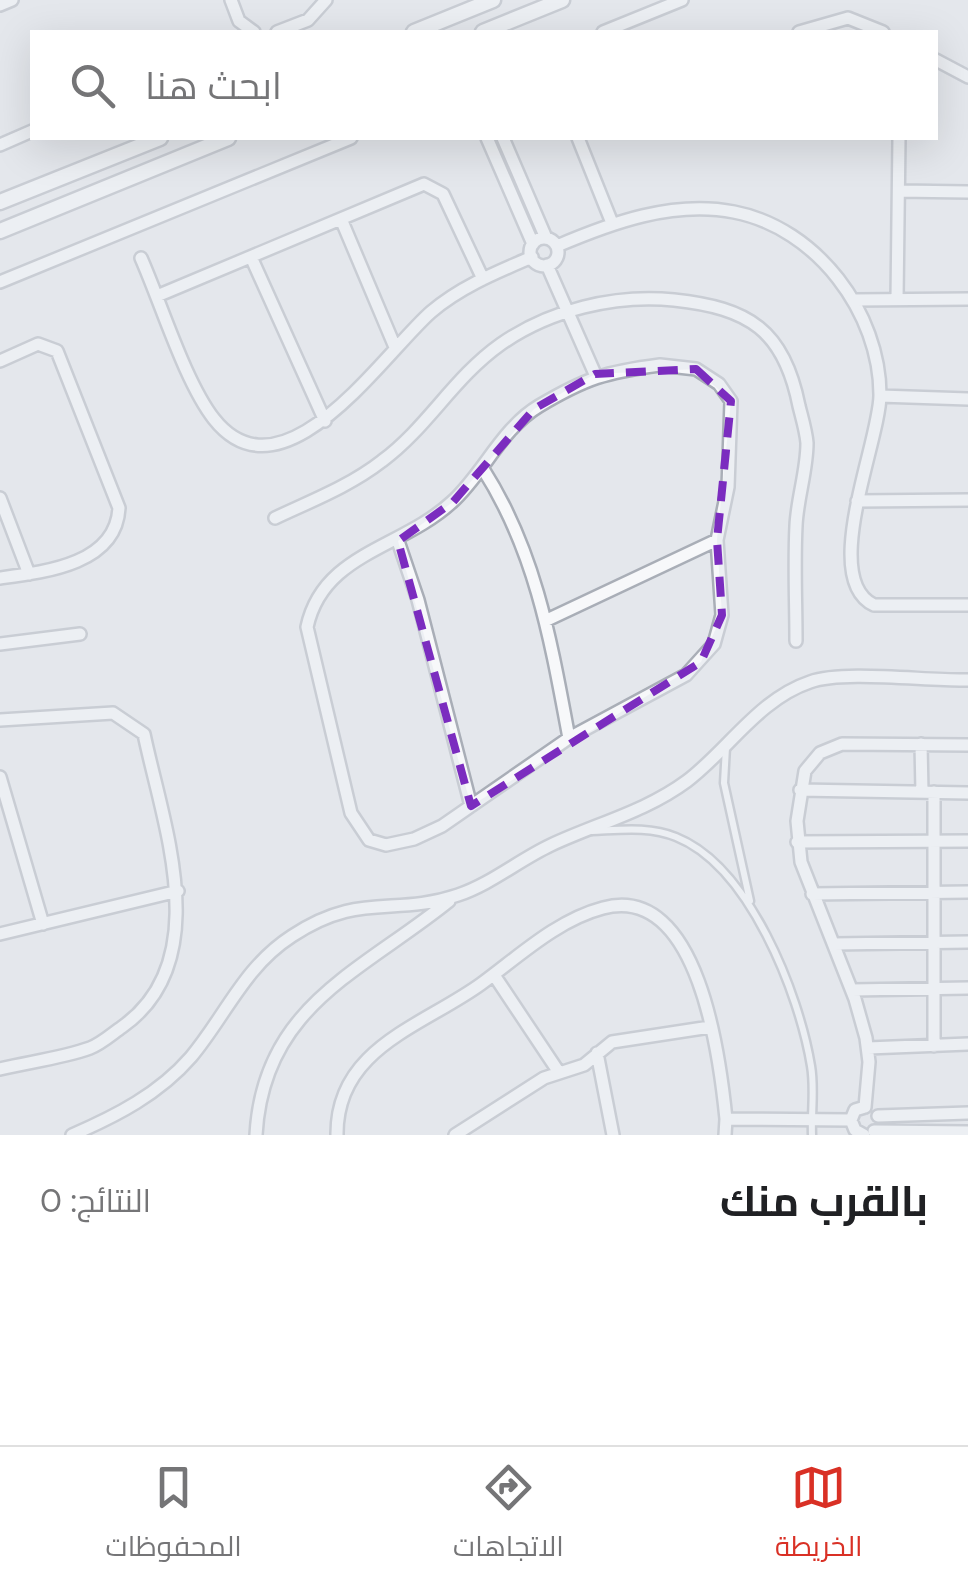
<!DOCTYPE html>
<html lang="ar">
<head>
<meta charset="utf-8">
<style>
	body { margin:0; font-family:"DM Sans",Cairo,sans-serif; background:#f2f2f2; color:#202124; direction:rtl }
	.list { margin:0; padding:0; list-style:none }
	h2 { display:flex; justify-content:space-between; align-items:center; height:130px; margin:0; padding:0 40px; font-size:42px }
	h2 small { font-size:32px; font-weight:400; color:#757577 }
	.icon { flex:none; width:55px; height:55px; fill:none; stroke:currentColor; stroke-width:2; stroke-linecap:round; stroke-linejoin:round }
	.map { position:relative; flex:none; width:968px; height:1135px; overflow:hidden; direction:ltr }
	.search { position:absolute; background:#fff; box-shadow:0 10px 40px #0002; left:30px; right:30px; top:30px; height:110px; display:flex; align-items:center; gap:25px; box-sizing:border-box; padding:0 35px; border-radius:0px; color:#757577; font-size:38px }
	.sheet { height:310px; background:#fff }
	nav { display:flex; justify-content:space-around; align-items:center; box-sizing:border-box; height:140px; border-top:2px solid #e0e0e0; background:#fff; font-size:28px; color:#757577 }
	nav a { display:grid; justify-items:center; gap:5px }
	nav .on { color:#d93025 }
	.map>svg:first-child { display:block }
</style>
</head>
<body>
<div class="map">
<svg width="968" height="1135" viewBox="0 0 968 1135">
	<rect width="100%" height="100%" fill="#e4e7ec"/>
	<g fill="none" stroke-linecap="round" stroke-linejoin="round">
		<defs>
			<path id="service" d="M 726,747 L 724,783 L 750,901
				M 592,831 C 620,830 649,826 676,837 C 749,866 799,993 811,1066 C 815,1089 811,1112 812,1135"/>
			<path id="minor" d="M 231,0 L 239,21 L 254,32
				M 0,5 L 12,0
				M 277,32 L 308,20 L 326,0
				M 603,32 L 682,0
				M 799,32 L 848,18 L 883,32
				M 936,60 L 968,77
				M 487,138 L 533,244
				M 503,138 L 546,238
				M 578,138 L 612,223
				M 0,145 L 32,131
				M 899,191 L 968,192
				M 341,219 L 395,347
				M530 252a14 14 0 1 1 28 0a14 14 0 1 1-28 0Z
				M 557,246 C 611,223 673,200 734,212 C 817,228 880,313 880,395 C 880,441 819,579 874,605 L 968,605
				M 251,257 L 325,421
				M 141,258 C 161,303 185,382 214,419 C 283,506 384,353 431,312 C 460,287 497,272 532,257
				M 547,265 L 595,374
				M 0,282 L 351,138
				M 157,296 L 424,184 L 443,194 L 483,279
				M 897,299 L 899,138
				M 855,300 L 968,299
				M 0,361 L 38,344 L 57,351 L 119,508 C 116,564 46,572 0,578
				M 660,365 L 696,369 L 719,384 L 731,401 L 728,487 L 717,540 L 722,615 L 714,644 L 686,675 L 569,738 L 442,826 L 414,839 L 386,845 L 369,840 L 351,813 L 307,627 C 323,553 401,549 452,502 C 483,474 502,428 539,406 C 586,378 606,372 660,365 Z
				M 880,396 L 968,399
				M 483,469 C 536,552 551,642 569,738
				M 0,498 L 29,574
				M 857,501 L 968,500
				M 275,518 C 311,501 350,486 382,461 C 428,427 453,378 501,344 C 550,310 615,294 674,300 C 749,308 784,330 799,406 C 802,418 806,431 807,443 C 807,471 797,499 796,526 C 794,564 796,603 796,641
				M 398,541 L 418,600 L 471,806
				M 547,620 L 717,540
				M 0,644 L 80,634
				M 0,720 L 113,713 L 144,734 C 163,825 216,961 122,1027 C 112,1034 101,1044 90,1048 C 62,1058 29,1062 0,1069
				M 921,744 L 922,792
				M 0,777 L 43,924
				M 800,790 L 968,793
				M 797,842 L 968,841
				M 812,894 L 968,892
				M 0,934 L 178,891
				M 834,944 L 968,942
				M 494,975 L 558,1071
				M 852,990 L 968,988
				M 934,1046 L 934,792
				M 868,1048 L 968,1044
				M 597,1053 L 613,1135
				M 865,1107 L 869,1062 L 866,1038 L 855,999 L 801,862 L 797,821 L 805,771 L 820,753 L 842,744 L 968,745
				M 878,1116 L 968,1113
				M 874,1131 L 968,1132
				M 72,1135 C 116,1116 159,1094 191,1057 C 226,1015 244,967 292,936 C 360,891 393,917 458,895 C 491,884 519,860 551,845 C 598,823 645,812 687,781 C 728,750 759,699 810,682 C 844,670 926,681 968,680
				M 256,1135 C 263,1006 361,972 449,901
				M 337,1135 C 336,1048 423,1026 481,984 C 518,957 557,920 603,908 C 699,882 720,1059 726,1119
				M 455,1135 L 544,1078 L 584,1065 L 612,1042 L 710,1027
				M 725,1135 L 726,1119 L 851,1120
				M 864,1135 L 855,1130 L 851,1120 L 855,1110 L 865,1107"/>
			<path id="tertiary" d="M 414,32 L 493,0
				M 483,32 L 562,0
				M 0,202 L 160,138
				M 0,231 L 228,138"/>
		</defs>
		<use href="#service" stroke="#a9aeb7" stroke-width="11"/>
		<use href="#minor" stroke="#a9aeb7" stroke-width="16"/>
		<use href="#tertiary" stroke="#a9aeb7" stroke-width="19"/>
		<use href="#service" stroke="#f7f8fa" stroke-width="6"/>
		<use href="#minor" stroke="#f7f8fa" stroke-width="11"/>
		<use href="#tertiary" stroke="#f7f8fa" stroke-width="14"/>
	</g>
	<path d="M0 0H968V1135H0ZM 696,369 L 731,401 L 717,540 L 722,615 L 701,662 L 471,806 L 398,541 L 453,502 L 534,409 L 595,374 Z" fill="#e4e7ec" fill-opacity=".55" fill-rule="evenodd"/>
	<path fill="none" stroke="#7b2cbf" stroke-width="8" stroke-dasharray="20 12" stroke-linejoin="round" d="M 696,369 L 731,401 L 717,540 L 722,615 L 701,662 L 471,806 L 398,541 L 453,502 L 534,409 L 595,374 Z"/>
</svg>
<div class="search"><svg class="icon" aria-label="search" viewBox="0 0 24 24"><circle cx="10" cy="10" r="6"/><path d="M15 15l6 6"/></svg>ابحث هنا</div>
</div>
<section class="sheet">
<h2>بالقرب منك<small>النتائج: 0</small></h2>
<ul class="list">
</ul>
</section>
<nav>
<a class="on"><svg class="icon" aria-label="map" viewBox="0 0 24 24"><path d="M3 6l6-2 6 2 6-2v14l-6 2-6-2-6 2zM9 4v14M15 6v14"/></svg>الخريطة</a>
<a><svg class="icon" aria-label="directions" viewBox="0 0 24 24"><path d="M12 3l9 9-9 9-9-9zM9 14v-3h6M13 9l2 2-2 2"/></svg>الاتجاهات</a>
<a><svg class="icon" aria-label="saved" viewBox="0 0 24 24"><path d="M7 4h10v16l-5-4-5 4z"/></svg>المحفوظات</a>
</nav>
</body>
</html>
